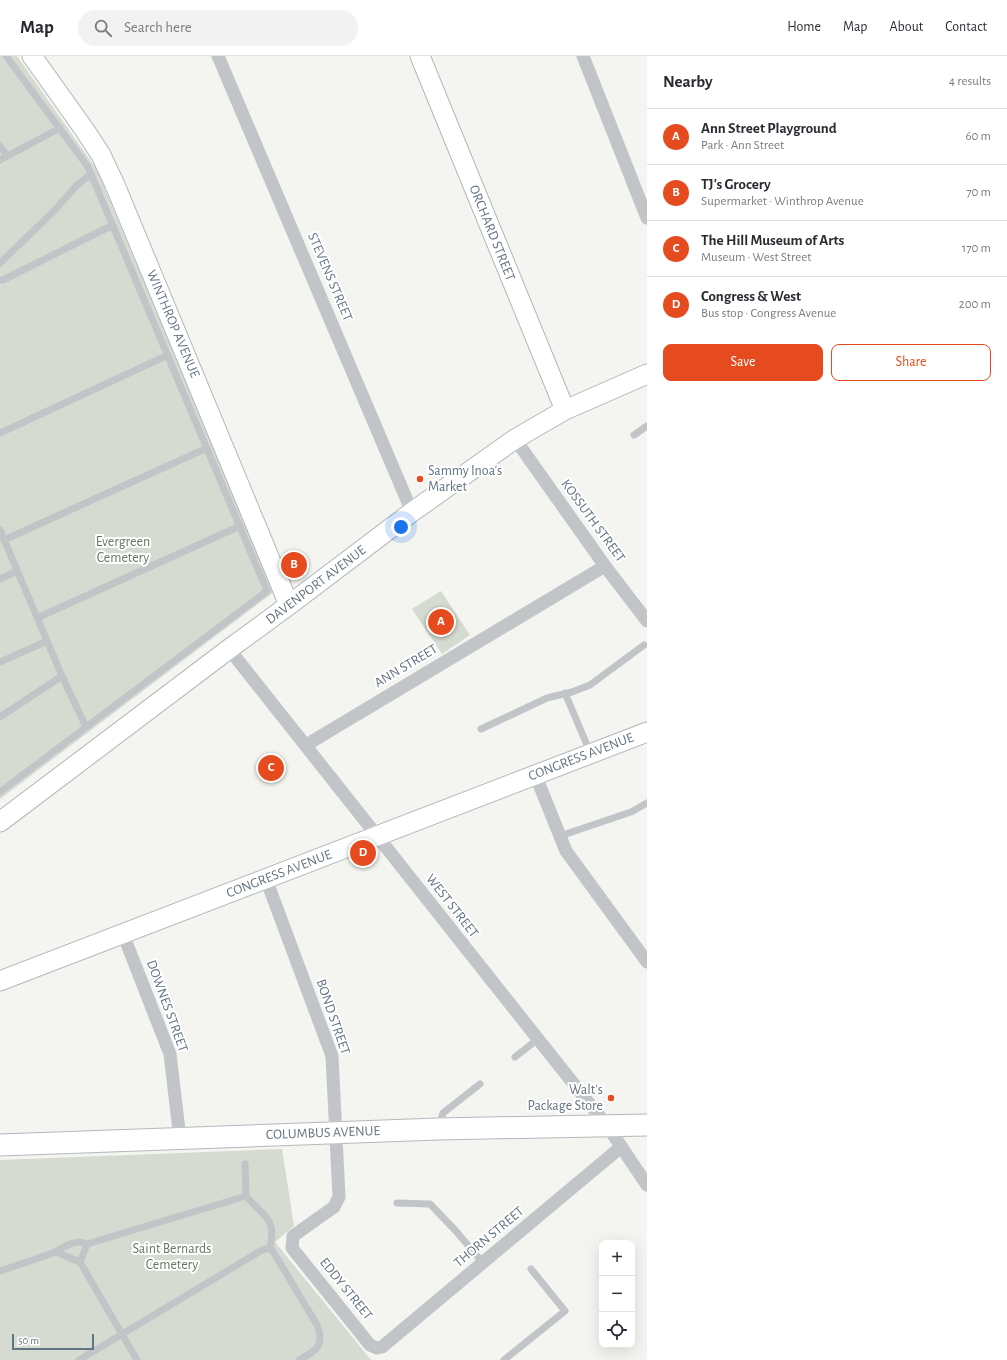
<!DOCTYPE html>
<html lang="en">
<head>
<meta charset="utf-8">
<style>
	body { margin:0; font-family:"Alegreya Sans",sans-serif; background:#f2f2f3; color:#2b2b33 }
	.controls { position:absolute; right:12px; bottom:12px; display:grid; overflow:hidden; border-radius:8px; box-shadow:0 4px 16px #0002 }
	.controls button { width:36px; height:36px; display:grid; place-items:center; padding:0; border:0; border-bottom:1px solid #e1e1e2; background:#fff; color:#2b2b33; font:20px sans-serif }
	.scale { position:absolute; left:12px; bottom:10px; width:82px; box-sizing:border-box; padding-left:4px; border:2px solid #637482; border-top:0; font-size:11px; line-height:14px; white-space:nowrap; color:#637482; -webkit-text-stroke:3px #fff; paint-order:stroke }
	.you { position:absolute; left:401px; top:471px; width:14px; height:14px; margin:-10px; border:3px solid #fff; border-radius:50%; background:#1a73e8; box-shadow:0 0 0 6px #1a73e833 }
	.badge { display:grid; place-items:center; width:26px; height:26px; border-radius:50%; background:#e54b1f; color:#fff; font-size:13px; font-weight:700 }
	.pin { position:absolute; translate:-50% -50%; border:2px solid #fff; box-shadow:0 1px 4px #0006 }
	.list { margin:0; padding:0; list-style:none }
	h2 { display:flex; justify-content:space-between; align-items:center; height:52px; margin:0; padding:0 16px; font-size:17px }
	h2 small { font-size:13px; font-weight:400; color:#7c7c81 }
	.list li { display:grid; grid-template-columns:26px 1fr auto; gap:12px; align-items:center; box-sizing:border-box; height:56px; padding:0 16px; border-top:1px solid #e1e1e2 }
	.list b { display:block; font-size:15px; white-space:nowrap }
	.list p { margin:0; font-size:13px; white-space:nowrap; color:#7c7c81 }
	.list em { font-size:13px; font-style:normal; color:#7c7c81 }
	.actions { display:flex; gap:8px; padding:12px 16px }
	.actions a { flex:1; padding:9px 0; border:1px solid #e54b1f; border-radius:8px; text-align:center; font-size:14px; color:#e54b1f }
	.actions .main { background:#e54b1f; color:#fff }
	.icon { flex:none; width:22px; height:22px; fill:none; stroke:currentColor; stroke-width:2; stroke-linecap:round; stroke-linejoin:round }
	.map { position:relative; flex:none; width:647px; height:1304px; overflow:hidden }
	header { display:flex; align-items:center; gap:24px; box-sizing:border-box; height:56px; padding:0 20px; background:#fff; border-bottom:1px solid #e1e1e2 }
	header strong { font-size:19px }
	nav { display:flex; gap:22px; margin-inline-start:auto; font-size:14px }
	.search { width:280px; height:36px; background:#f2f2f3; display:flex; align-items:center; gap:10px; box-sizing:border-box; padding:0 14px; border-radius:22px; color:#7c7c81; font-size:15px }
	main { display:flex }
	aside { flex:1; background:#fff }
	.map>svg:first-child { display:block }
</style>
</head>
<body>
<header>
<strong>Map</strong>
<div class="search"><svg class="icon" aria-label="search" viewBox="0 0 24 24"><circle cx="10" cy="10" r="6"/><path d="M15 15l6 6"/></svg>Search here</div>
<nav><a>Home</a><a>Map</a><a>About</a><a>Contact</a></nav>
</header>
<main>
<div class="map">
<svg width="647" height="1304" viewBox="0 0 647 1304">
	<rect width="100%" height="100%" fill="#f4f4f0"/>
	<path fill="#d5dbd1" d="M 0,0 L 17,0 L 97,114 L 274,536 L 0,743 Z
		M 441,535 L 470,579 L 442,598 L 412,553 Z
		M 282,1093 L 294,1170 L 275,1186 L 371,1304 L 0,1304 L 0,1104 Z"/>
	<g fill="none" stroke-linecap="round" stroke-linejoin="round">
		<defs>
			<path id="secondary" d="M 32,0 L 84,73 L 101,99 L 115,129 L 289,549
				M 420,0 L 565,354
				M 0,766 L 229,593 L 289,549 L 412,456 L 515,383 L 565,354 L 647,318
				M 0,925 L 647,676"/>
			<path id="primary" d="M 0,1089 L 438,1073 L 647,1069"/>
		</defs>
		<use href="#secondary" stroke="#b1b7bb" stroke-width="21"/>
		<use href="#primary" stroke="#b4b8bc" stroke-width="23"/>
		<path stroke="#c1c5c8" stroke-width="7" d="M 0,90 L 7,100
			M 0,104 L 60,72
			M 0,207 L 54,155 L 77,129 L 91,118
			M 0,224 L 3,224 L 113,169
			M 0,377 L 168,299
			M 634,379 L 647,370
			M 0,474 L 62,620 L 86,671
			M 4,484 L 207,392
			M 0,523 L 17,515
			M 37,562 L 240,470
			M 0,606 L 47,585
			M 565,637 L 590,696
			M 0,661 L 62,620
			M 481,673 L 547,642 L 572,636 L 590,629 L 644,589
			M 0,736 L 267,535 L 88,111 L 6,0
			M 560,780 L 631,756 L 647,747
			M 515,1001 L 538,983
			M 439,1071 L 443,1057 L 480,1028
			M 245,1108 L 246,1140 C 263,1161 277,1161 270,1192
			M 397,1147 L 430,1148 L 455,1174 L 483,1207
			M 56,1196 L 80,1206 L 137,1304
			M 80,1206 L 87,1188
			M 0,1215 L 56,1196 C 65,1190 76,1183 87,1188 L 246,1140
			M 79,1304 L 262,1194 L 270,1192 L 274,1197 L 317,1269 C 325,1290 317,1294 299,1304
			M 504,1304 L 565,1255 L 531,1213"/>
		<path stroke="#c1c5c8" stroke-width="13" d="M 218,0 L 412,456
			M 583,0 L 647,162
			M 515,383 L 605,510 L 647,565
			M 229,593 L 538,983 L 608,1071 L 647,1129
			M 306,689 L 605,510
			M 535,718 L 566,795 L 647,906
			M 266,823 L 332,1000 L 339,1141 L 334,1151 L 293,1180 L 292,1192 L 370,1289 L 377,1292 L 382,1291 L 621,1091
			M 123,878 L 170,998 L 180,1083"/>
		<use href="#secondary" stroke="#fff" stroke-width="19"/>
		<use href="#primary" stroke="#fff" stroke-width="21"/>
	</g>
	<g fill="#e54b1f" stroke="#fff" stroke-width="1.5">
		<circle cx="420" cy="423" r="4"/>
		<circle cx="611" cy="1042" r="4"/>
	</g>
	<g text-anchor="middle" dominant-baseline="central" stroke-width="4" stroke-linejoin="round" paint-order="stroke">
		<g font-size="14" fill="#637482" stroke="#fff">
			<text transform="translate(492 177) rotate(68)">ORCHARD STREET</text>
			<text transform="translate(330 221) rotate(67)">STEVENS STREET</text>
			<text transform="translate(173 268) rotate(67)">WINTHROP AVENUE</text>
			<text transform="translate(593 465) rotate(54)">KOSSUTH STREET</text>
			<text transform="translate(316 529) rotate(-37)">DAVENPORT AVENUE</text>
			<text transform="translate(406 610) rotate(-31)">ANN STREET</text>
			<text transform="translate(581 701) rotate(-21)">CONGRESS AVENUE</text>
			<text transform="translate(279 818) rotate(-21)">CONGRESS AVENUE</text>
			<text transform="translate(452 850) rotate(52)">WEST STREET</text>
			<text transform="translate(167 950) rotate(70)">DOWNES STREET</text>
			<text transform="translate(333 961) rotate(71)">BOND STREET</text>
			<text transform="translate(323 1077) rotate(-2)">COLUMBUS AVENUE</text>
			<text transform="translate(489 1181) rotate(-40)">THORN STREET</text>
			<text transform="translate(346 1233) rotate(51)">EDDY STREET</text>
		</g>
		<g font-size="14" fill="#637482" stroke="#fff" text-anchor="start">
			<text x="428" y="415">Sammy Inoa's<tspan x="428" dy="16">Market</tspan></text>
			<text x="603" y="1034" text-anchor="end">Walt's<tspan x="603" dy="16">Package Store</tspan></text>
		</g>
		<g font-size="14" fill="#667962" stroke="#fff">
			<text x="123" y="486">Evergreen<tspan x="123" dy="16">Cemetery</tspan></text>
			<text x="172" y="1193">Saint Bernards<tspan x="172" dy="16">Cemetery</tspan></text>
		</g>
	</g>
</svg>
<div class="controls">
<button>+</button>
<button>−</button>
<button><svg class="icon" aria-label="locate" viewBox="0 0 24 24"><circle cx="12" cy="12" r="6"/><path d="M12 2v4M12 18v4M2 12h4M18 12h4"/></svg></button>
</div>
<div class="scale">50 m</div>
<div class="you"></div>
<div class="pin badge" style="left:441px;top:566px">A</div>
<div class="pin badge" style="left:294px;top:509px">B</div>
<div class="pin badge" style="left:271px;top:712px">C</div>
<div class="pin badge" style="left:363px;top:797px">D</div>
</div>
<aside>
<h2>Nearby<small>4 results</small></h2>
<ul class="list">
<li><span class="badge">A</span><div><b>Ann Street Playground</b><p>Park · Ann Street</p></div><em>60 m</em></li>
<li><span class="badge">B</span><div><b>TJ's Grocery</b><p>Supermarket · Winthrop Avenue</p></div><em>70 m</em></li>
<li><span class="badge">C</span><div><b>The Hill Museum of Arts</b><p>Museum · West Street</p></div><em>170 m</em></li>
<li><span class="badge">D</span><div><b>Congress &amp; West</b><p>Bus stop · Congress Avenue</p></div><em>200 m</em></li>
</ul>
<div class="actions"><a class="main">Save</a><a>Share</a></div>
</aside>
</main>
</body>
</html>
